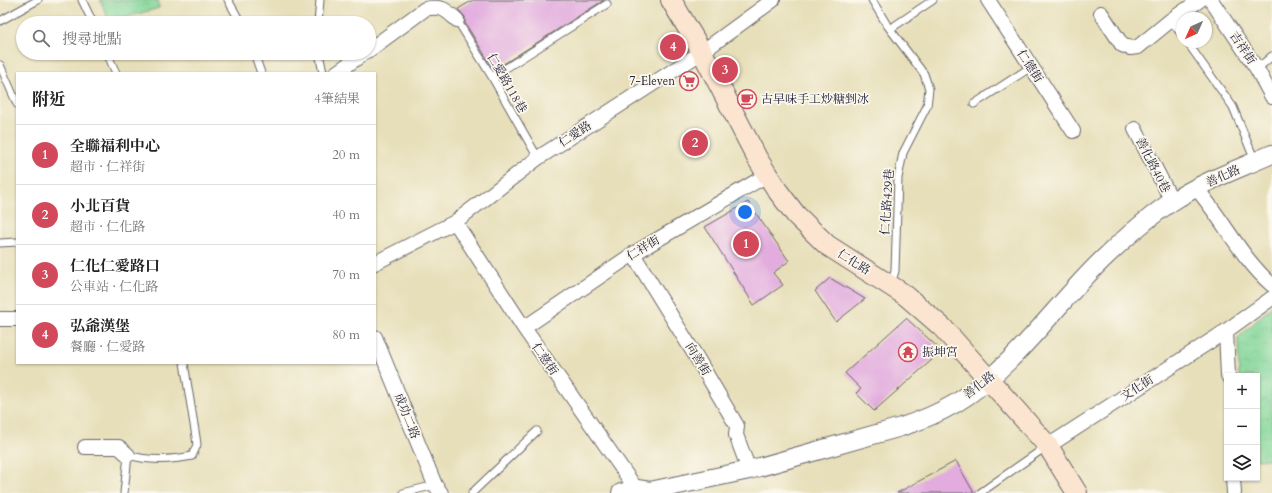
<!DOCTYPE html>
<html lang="zh-TW">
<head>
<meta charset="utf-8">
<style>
	body { margin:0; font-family:Cardo,"Noto Serif TC",serif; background:#f2f2f2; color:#222 }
	.controls { position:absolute; right:12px; bottom:12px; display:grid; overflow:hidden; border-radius:0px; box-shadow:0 1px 3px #0004 }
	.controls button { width:36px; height:36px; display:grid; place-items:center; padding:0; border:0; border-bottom:1px solid #e0e0e0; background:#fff; color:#222; font:20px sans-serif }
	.compass { position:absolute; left:1176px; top:12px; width:36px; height:36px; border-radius:50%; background:#fff; box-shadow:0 1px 3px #0004; rotate:225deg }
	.you { position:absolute; left:745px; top:212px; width:14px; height:14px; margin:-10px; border:3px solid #fff; border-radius:50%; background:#1a73e8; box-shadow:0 0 0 6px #1a73e833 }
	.badge { display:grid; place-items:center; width:26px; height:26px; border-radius:50%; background:#d1495b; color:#fff; font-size:13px; font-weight:700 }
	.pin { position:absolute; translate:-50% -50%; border:2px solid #fff; box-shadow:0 1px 4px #0006 }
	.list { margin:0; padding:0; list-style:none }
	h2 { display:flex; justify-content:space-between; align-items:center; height:52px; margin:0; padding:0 16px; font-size:17px }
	h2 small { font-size:13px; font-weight:400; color:#767676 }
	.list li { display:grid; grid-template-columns:26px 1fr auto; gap:12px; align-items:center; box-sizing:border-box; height:60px; padding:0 16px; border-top:1px solid #e0e0e0 }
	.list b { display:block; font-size:15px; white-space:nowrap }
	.list p { margin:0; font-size:13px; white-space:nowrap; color:#767676 }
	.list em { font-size:13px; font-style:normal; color:#767676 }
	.icon { flex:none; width:22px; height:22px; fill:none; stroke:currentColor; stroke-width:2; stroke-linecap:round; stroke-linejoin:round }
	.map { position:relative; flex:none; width:1272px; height:493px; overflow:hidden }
	.search { position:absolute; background:#fff; box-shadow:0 1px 3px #0004; left:16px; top:16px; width:360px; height:44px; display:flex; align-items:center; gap:10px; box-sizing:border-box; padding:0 14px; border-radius:22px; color:#767676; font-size:15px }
	.panel { position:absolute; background:#fff; box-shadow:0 1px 3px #0004; left:16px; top:72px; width:360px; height:292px; border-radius:0px }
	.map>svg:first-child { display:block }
</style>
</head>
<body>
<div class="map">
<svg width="1272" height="493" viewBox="0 0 1272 493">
	<defs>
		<pattern id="park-crowns" width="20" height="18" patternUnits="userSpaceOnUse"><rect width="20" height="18" fill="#81d598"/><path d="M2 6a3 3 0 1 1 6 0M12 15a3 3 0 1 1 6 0" fill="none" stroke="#6fb784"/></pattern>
	</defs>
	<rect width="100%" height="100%" fill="#fbf7ec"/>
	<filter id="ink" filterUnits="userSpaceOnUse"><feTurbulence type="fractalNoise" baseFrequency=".025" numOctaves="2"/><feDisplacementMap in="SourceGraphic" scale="8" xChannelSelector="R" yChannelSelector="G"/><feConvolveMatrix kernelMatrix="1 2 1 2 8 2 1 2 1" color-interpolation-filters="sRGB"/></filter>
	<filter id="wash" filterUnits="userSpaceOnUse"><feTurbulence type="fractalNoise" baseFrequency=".012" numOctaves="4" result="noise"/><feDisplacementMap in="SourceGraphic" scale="16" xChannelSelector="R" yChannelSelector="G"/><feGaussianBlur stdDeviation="0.9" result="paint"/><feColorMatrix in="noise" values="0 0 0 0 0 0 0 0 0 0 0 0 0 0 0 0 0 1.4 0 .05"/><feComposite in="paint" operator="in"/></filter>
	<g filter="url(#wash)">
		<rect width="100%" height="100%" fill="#e7dfb9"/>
		<path fill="url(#park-crowns)" stroke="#527c6a" d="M 100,0 L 158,0 L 159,8 L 110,22 Z
			M 1272,306 L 1272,459 L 1257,460 L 1257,376 L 1239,376 L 1238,338 Z"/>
		<g id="blocks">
			<path fill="#e2acde" d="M 473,0 L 604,0 L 494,70 L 465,23 L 465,17 L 458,9 Z
				M 748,202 L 789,261 L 773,273 L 783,285 L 754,305 L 705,227 Z
				M 830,278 L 865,299 L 836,322 L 815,291 Z
				M 906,318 L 942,351 L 874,411 L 856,393 L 861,389 L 845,373 Z
				M 956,461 L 974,493 L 897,493 Z"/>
		</g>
	</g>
	<g filter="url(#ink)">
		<use href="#blocks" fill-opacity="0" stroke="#676467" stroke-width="1"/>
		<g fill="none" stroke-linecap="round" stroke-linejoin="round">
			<defs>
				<path id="service" d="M 82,0 L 93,23
					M 228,0 L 241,23
					M 872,0 L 887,25 L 924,74 L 929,89 L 927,106 L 903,153 L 898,178 L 895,271 L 891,284
					M 457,20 L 492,77 L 538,158
					M 1171,20 L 1182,35
					M 0,21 L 38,0
					M 318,23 L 320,0
					M 890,29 L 933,0
					M 1187,42 L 1233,107 L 1255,161
					M 107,53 L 116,73
					M 254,53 L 261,73
					M 319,53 L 323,73
					M 0,65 L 17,104
					M 1257,69 L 1272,56
					M 492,77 L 607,4
					M 974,104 L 1031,67
					M 0,243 L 17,242
					M 124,493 L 128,455 C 148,461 172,460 192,456 L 197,445 L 196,437 L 184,363
					M 403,493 L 435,485
					M 472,493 L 537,431
					M 980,493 L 1047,446"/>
				<path id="minor" d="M 988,0 L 1073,131
					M 1211,0 L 1257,69 L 1272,97
					M 1101,13 L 1122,45 L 1130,48 L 1138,47 L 1171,20 L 1200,0
					M 369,50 L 425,9 C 442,5 446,10 457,20
					M 336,73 L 364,53
					M 1135,129 L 1172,201
					M 1196,188 C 1223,219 1241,258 1272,285
					M 455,222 L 524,328 L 639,493
					M 633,254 L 697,358 L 737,426 L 736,435 L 749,470
					M 375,263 L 455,222 L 538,158 L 702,52 L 773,0
					M 0,319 L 17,319
					M 524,328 L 633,254 L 767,175
					M 1226,331 L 1228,376
					M 375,337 L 435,485 L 441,493
					M 1048,446 L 1226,331 L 1272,298
					M 85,447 L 119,447 L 128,455
					M 1233,478 L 1234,493"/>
				<path id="tertiary" d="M 621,493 L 637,489 L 650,491 L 749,470 L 901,427 C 920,421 939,413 956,403 C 1014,368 1055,305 1103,259 C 1124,239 1149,216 1173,201 C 1204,181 1239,169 1272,154"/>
				<path id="secondary" d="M 671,0 L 702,52 L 757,158 L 777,190 L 796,215 L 827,245 L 905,295 L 942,327 L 1048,446 L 1077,493"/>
			</defs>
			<use href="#service" stroke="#676467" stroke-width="9"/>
			<use href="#minor" stroke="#676467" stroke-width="16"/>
			<use href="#tertiary" stroke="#676467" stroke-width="20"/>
			<use href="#secondary" stroke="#676467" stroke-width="22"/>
			<use href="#service" stroke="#fff" stroke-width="7"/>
			<use href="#minor" stroke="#fff" stroke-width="14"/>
			<use href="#tertiary" stroke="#fff" stroke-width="18"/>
			<use href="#secondary" stroke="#fce5d0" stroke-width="20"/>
		</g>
	</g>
	<defs>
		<symbol id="supermarket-ring" viewBox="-11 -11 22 22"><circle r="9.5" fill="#fbf7ec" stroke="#d1495b" stroke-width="1.5"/><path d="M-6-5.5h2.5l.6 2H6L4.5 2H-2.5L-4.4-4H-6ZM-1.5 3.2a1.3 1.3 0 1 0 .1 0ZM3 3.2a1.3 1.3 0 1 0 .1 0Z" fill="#d1495b"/></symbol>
		<symbol id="cafe-ring" viewBox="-11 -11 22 22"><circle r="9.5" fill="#fbf7ec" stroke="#d1495b" stroke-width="1.5"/><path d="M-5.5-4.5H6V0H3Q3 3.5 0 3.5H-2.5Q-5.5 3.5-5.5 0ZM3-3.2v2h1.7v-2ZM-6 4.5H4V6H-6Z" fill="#d1495b"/></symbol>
		<symbol id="temple-ring" viewBox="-11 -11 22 22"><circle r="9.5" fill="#fbf7ec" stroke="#d1495b" stroke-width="1.5"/><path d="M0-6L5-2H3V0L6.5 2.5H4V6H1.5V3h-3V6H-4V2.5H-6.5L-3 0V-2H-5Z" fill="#d1495b"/></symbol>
	</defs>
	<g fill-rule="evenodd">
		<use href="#supermarket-ring" x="678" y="70" width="22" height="22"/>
		<use href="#cafe-ring" x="736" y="88" width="22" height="22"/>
		<use href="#temple-ring" x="897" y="341" width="22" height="22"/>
	</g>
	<g text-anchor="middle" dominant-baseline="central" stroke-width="3.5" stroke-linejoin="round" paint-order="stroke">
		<g font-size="12" fill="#22223b" stroke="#fbf7ec">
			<text transform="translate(1243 48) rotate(56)">吉祥街</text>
			<text transform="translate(1030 66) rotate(57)">仁德街</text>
			<text transform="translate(507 83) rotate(60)">仁愛路118巷</text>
			<text transform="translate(575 134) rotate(-33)">仁愛路</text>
			<text transform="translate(1153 165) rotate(63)">善化路40巷</text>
			<text transform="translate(1223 176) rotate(-24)">善化路</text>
			<text transform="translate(887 202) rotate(-86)">仁化路429巷</text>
			<text transform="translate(643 248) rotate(-31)">仁祥街</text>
			<text transform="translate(854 262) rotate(32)">仁化路</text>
			<text transform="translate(545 359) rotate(55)">仁慈街</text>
			<text transform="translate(698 359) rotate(59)">向善街</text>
			<text transform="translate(979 385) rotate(-38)">善化路</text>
			<text transform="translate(1137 388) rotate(-33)">文化街</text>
			<text transform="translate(407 416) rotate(68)">成功二路</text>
		</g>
		<g font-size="12" fill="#22223b" stroke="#fbf7ec" text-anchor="start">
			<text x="675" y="81" text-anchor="end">7-Eleven</text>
			<text x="761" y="99">古早味手工炒糖剉冰</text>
			<text x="922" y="352">振坤宮</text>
		</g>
	</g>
</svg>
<div class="controls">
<button>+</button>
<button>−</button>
<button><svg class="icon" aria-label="layers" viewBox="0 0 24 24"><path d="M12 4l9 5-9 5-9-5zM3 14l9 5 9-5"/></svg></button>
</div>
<svg class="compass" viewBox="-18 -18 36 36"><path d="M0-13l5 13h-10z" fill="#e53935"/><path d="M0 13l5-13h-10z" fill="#767676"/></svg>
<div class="you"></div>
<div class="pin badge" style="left:746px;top:244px">1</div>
<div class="pin badge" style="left:695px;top:143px">2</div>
<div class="pin badge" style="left:725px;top:70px">3</div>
<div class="pin badge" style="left:673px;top:47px">4</div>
<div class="search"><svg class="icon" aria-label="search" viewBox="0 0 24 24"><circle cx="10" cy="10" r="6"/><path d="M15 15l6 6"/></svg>搜尋地點</div>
<section class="panel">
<h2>附近<small>4筆結果</small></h2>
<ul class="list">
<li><span class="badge">1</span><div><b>全聯福利中心</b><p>超市 · 仁祥街</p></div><em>20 m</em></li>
<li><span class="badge">2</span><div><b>小北百貨</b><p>超市 · 仁化路</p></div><em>40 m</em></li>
<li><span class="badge">3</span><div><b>仁化仁愛路口</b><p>公車站 · 仁化路</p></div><em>70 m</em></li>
<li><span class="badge">4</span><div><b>弘爺漢堡</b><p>餐廳 · 仁愛路</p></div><em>80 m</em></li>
</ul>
</section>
</div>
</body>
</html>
